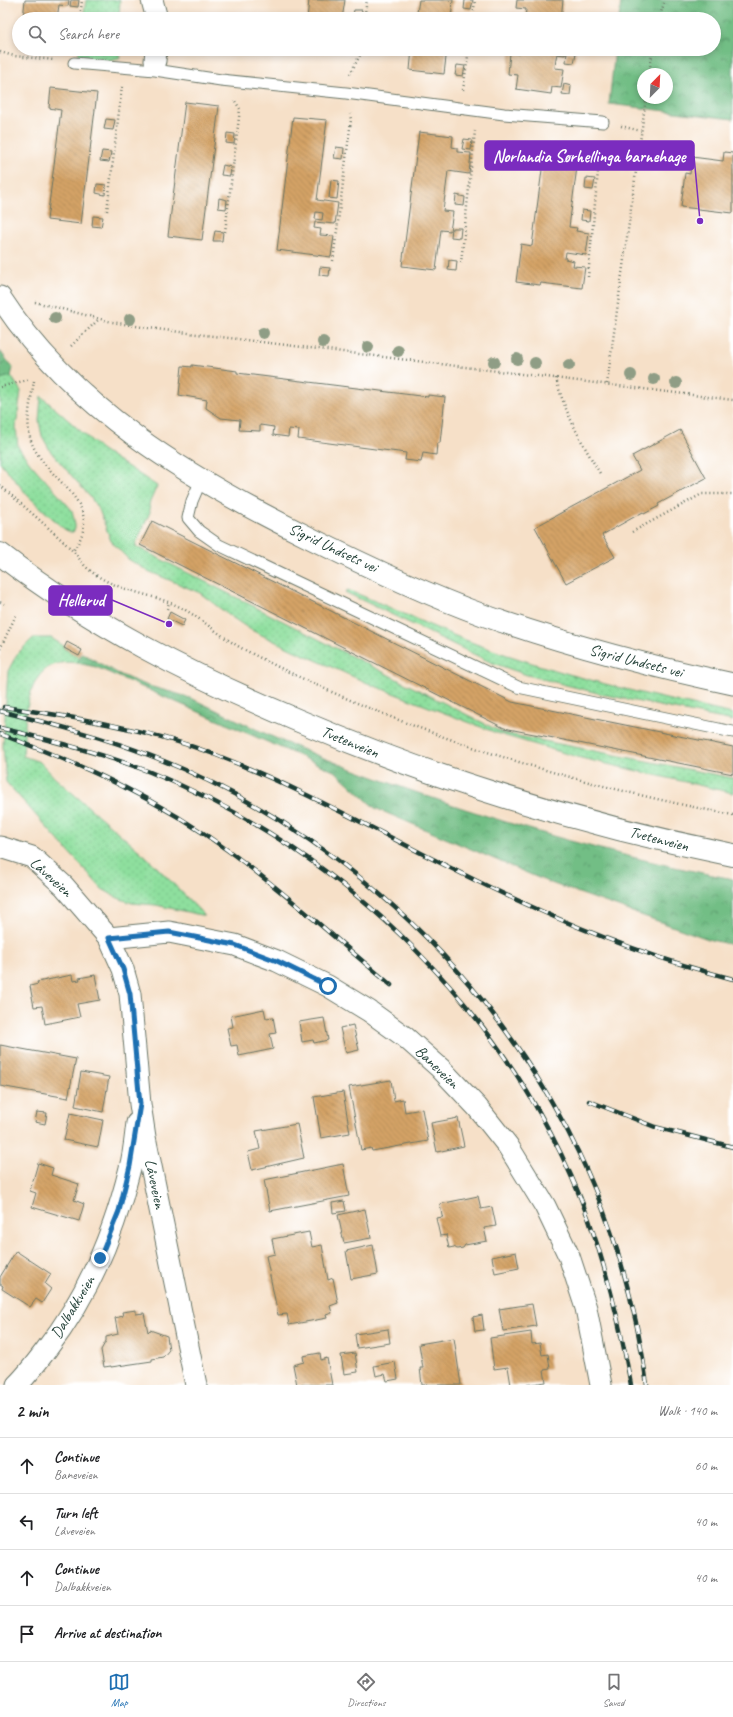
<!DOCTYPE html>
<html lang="en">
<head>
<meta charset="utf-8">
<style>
	body { margin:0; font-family:Caveat,sans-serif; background:#f2f2f2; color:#202124 }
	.compass { position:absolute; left:637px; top:68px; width:36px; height:36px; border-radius:50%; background:#fff; box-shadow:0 2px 6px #0003; rotate:24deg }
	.stop { position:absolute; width:12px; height:12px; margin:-9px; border:3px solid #1f6fb2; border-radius:50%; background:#fff }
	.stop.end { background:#1f6fb2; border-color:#fff; box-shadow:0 1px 4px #0008 }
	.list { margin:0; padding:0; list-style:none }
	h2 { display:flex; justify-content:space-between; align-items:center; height:52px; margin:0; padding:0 16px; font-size:17px }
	h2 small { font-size:13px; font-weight:400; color:#757577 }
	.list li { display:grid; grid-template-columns:26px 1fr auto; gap:12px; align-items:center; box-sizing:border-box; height:56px; padding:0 16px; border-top:1px solid #e0e0e0 }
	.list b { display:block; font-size:15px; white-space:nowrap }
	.list p { margin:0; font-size:13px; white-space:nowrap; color:#757577 }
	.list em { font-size:13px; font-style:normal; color:#757577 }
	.icon { flex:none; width:22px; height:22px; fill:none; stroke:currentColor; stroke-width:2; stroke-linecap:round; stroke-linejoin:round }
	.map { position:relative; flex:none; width:733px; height:1385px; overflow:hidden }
	.search { position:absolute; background:#fff; box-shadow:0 2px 6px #0003; left:12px; right:12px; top:12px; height:44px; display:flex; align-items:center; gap:10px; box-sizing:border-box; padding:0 14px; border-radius:22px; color:#757577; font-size:15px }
	.sheet { height:276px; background:#fff }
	nav { display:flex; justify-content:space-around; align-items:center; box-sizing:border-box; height:56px; border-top:1px solid #e0e0e0; background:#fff; font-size:11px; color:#757577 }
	nav a { display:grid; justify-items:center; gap:2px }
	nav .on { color:#1f6fb2 }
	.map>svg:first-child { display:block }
</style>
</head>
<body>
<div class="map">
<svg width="733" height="1385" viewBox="0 0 733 1385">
	<defs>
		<pattern id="grass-dots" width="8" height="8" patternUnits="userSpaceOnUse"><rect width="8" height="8" fill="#8edf9e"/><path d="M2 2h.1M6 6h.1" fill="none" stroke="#7ac089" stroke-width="1.8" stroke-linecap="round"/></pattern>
		<pattern id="forest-crowns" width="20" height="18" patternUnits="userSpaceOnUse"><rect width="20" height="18" fill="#72be85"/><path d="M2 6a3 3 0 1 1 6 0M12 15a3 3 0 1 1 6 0" fill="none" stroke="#5d9c6e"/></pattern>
		<pattern id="building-back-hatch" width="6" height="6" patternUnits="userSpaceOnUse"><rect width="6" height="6" fill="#d4a366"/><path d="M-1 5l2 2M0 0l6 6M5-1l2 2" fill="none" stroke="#ab8655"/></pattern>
	</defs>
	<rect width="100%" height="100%" fill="#fff"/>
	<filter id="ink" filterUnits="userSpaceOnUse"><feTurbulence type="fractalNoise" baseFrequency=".025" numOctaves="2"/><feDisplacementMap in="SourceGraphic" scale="8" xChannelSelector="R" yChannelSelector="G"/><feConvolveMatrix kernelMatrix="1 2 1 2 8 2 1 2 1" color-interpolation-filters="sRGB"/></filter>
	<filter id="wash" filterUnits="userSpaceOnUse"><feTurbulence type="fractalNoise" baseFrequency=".012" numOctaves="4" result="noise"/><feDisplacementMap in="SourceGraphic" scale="16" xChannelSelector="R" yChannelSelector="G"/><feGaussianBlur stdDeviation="0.9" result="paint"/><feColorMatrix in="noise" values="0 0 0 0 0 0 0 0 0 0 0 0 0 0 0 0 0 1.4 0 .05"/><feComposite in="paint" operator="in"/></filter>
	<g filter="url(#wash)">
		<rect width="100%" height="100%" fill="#f6e0c8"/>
		<path fill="url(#grass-dots)" stroke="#568e69" d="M 86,0 L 120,0 L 119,19 L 83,19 Z
			M 79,49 L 120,49 L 120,57 C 107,66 92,59 78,56 Z
			M 11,376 L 21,391 L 16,427 L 18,447 L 31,464 L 72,510 L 75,524 L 75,529 L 73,532 L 70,532 L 64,529 L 28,496 L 0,462 L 0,379 Z
			M 41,396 L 101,449 L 157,486 L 149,504 L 150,512 L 135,546 L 503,733 L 733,778 L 733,793 L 581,758 L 499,734 L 372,685 L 293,650 L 251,630 L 230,616 L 200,593 L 148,571 L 128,559 L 111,541 L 100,512 L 91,498 L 51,452 L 42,436 L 39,421 Z
			M 348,590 C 391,607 433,628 476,644 C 560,675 646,695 733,714 L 733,721 L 601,694 L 527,675 L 490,662 L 345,592 Z
			M 33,638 L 51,638 L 64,646 L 63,648 L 80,658 L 77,663 C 23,655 26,719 23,756 L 40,762 L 55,778 L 150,860 L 205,916 L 156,905 L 132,903 L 118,898 L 102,889 L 6,782 L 3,746 L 8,671 L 17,654 Z"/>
		<path fill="url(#forest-crowns)" stroke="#487e5c" fill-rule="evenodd" d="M 621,0 L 733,0 L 733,119 L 609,104 L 615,49 L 714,49 L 714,19 L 619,19 ZM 643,74 L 667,74 L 667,98 L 643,98 Z
			M 0,351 L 13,368 L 11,376 L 0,379 Z
			M 82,653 C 100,663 118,675 138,682 C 157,690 178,692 197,701 C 232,717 266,735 301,749 C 441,805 585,851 733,879 L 733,945 L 711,940 L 548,882 L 375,808 L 336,772 L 96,667 L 77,663 Z"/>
		<g id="blocks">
			<path fill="url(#building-back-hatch)" fill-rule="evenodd" d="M 25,0 L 69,0 L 68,6 L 59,5 L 57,19 L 23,19 Z
				M 71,0 L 79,0 L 78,7 L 70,6 Z
				M 309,0 L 345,0 L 342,19 L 307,19 Z
				M 419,0 L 453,0 L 451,19 L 416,19 Z
				M 465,0 L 473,0 L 471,10 L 464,9 Z
				M 517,0 L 563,0 L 561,19 L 525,19 L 526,9 L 516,8 Z
				M 354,10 L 362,10 L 361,19 L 352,19 Z
				M 329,49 L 359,49 L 358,54 Z
				M 412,49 L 447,49 L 444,74 L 410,70 Z
				M 521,49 L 566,49 L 565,55 L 557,54 L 556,58 L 555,68 L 564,69 L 561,88 L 552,87 L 551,94 L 516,89 L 518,75 L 508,74 L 510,53 L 520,54 Z
				M 567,52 L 576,53 L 574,63 L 566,62 Z
				M 457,65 L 465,66 L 463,76 L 455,75 Z
				M 564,84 L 571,86 L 570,95 L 562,94 Z
				M 51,88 L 97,93 L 81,224 L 47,220 L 61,110 L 49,108 Z
				M 185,102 L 219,106 L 202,240 L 168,236 Z
				M 293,117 L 327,120 L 317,200 L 338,203 L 335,224 L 315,222 L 314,228 L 321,229 L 320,235 L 334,236 L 331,257 L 277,250 ZM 316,212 L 323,213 L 322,220 L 315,219 Z
				M 106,119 L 115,120 L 113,130 L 104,129 Z
				M 419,132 L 453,136 L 452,147 L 457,148 L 457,152 L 471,153 L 469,174 L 448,171 L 443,211 L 453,212 L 450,231 L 441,230 L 436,270 L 402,266 Z
				M 227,133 L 235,134 L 234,144 L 226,143 Z
				M 464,139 L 472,140 L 471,150 L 462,149 Z
				M 336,147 L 344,148 L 343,159 L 334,158 Z
				M 545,147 L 579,152 L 569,227 L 577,228 L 576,231 L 589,233 L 586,255 L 566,252 L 565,259 L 574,261 L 573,266 L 585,267 L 582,288 L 541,283 L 540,285 L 516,282 L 521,244 L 532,246 Z
				M 102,151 L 111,152 L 109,162 L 100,161 Z
				M 724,152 L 733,153 L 733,213 L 681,207 L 685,173 L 690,174 L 692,157 L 723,161 Z
				M 223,165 L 231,167 L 230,176 L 221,175 Z
				M 586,178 L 595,179 L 593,190 L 585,189 Z
				M 331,180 L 339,181 L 337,199 L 329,198 Z
				M 97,184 L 106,185 L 105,195 L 96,193 Z
				M 456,195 L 465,197 L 464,206 L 455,205 Z
				M 219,198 L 227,200 L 226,209 L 218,208 Z
				M 582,210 L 590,211 L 589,221 L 581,220 Z
				M 93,216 L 103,217 L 101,227 L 92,226 Z
				M 452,228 L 461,228 L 460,238 L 451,237 Z
				M 215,231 L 223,232 L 222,241 L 213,241 Z
				M 449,260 L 457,261 L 456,271 L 448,270 Z
				M 320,267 L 330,268 L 329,276 L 319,275 Z
				M 192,365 L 237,371 L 237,373 L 428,397 L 428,395 L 445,397 L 440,443 L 437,443 L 436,455 L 423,453 L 421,462 L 405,460 L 406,453 L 298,439 L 299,430 L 289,429 L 288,437 L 273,435 L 274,427 L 260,425 L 260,431 L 239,430 L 240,420 L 221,418 L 206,408 L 207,400 L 179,395 L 182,366 L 192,367 Z
				M 680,430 L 706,478 L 658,504 L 659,506 L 644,514 L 643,512 L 602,535 L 615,557 L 566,583 L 535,527 L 640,470 L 632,456 Z
				M 152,521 L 512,702 L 733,747 L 733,774 L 504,728 L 140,545 Z
				M 170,612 L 185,620 L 182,626 L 167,619 Z
				M 67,642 L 82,650 L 79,656 L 64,648 Z
				M 72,975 L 73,981 L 80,980 L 79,978 L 95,975 L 100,1000 L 77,1004 L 80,1017 L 45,1024 L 42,1006 L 34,1007 L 30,986 L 38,984 L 37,982 Z
				M 264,1009 L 266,1018 L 273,1017 L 276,1033 L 270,1034 L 273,1049 L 239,1056 L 237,1045 L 231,1046 L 227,1028 L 233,1027 L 231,1016 Z
				M 324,1018 L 328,1040 L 314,1043 L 313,1040 L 302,1042 L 299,1022 Z
				M 353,1025 L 359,1050 L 346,1053 L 340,1028 Z
				M 0,1045 L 76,1059 L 68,1098 L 0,1086 Z
				M 81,1072 L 109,1077 L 103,1112 L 75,1106 Z
				M 391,1080 L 394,1101 L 403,1099 L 405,1112 L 422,1109 L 428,1141 L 372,1151 L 371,1148 L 361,1150 L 349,1087 Z
				M 343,1092 L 350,1133 L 321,1138 L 314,1097 Z
				M 37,1112 L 47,1113 L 45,1124 L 35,1122 Z
				M 70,1113 L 103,1120 L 98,1147 L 64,1140 Z
				M 458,1118 L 464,1146 L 437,1152 L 431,1123 Z
				M 297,1124 L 304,1158 L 252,1170 L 248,1152 L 260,1149 L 256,1131 Z
				M 38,1163 L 53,1168 L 51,1175 L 79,1184 L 74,1200 L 84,1204 L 79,1221 L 32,1207 L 36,1193 L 30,1191 Z
				M 343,1164 L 349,1196 L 270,1211 L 264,1180 Z
				M 478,1196 L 481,1209 L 492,1207 L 496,1226 L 484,1228 L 487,1241 L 465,1245 L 463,1248 L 457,1249 L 454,1247 L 449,1248 L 446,1235 L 447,1235 L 440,1236 L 436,1218 L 443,1217 L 442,1216 L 440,1204 Z
				M 344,1201 L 346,1211 L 333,1213 L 332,1203 Z
				M 365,1209 L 371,1238 L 344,1243 L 338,1215 Z
				M 309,1232 L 312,1247 L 322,1245 L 328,1280 L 333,1278 L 338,1303 L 330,1306 L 332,1313 L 326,1315 L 327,1318 L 289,1325 L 287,1314 L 278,1315 L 266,1256 L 275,1254 L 272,1239 Z
				M 373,1245 L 378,1274 L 351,1279 L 346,1251 Z
				M 16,1251 L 51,1274 L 45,1284 L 51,1289 L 42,1303 L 36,1299 L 30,1307 L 2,1289 L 3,1286 L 0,1284 L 0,1277 Z
				M 516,1252 L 519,1268 L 495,1273 L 492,1257 Z
				M 532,1304 L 536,1326 L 503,1331 L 499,1309 Z
				M 136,1310 L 136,1314 L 144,1313 L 148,1332 L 150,1330 L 167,1336 L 169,1350 L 163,1357 L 152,1359 L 152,1361 L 111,1367 L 111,1366 L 104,1367 L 101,1350 L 106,1341 L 106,1337 L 118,1334 L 115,1318 L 123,1316 L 122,1312 Z
				M 482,1315 L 484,1330 L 475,1331 L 473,1317 Z
				M 388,1329 L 390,1343 L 357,1348 L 355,1334 Z
				M 531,1332 L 532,1344 L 540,1343 L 542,1355 L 548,1354 L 550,1369 L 544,1370 L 546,1382 L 525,1385 L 511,1385 L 508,1367 L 494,1369 L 490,1338 Z
				M 454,1338 L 461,1385 L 422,1385 L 420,1368 L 423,1368 L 419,1344 Z
				M 320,1353 L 321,1360 L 327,1358 L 332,1385 L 297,1385 L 293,1365 L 304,1362 L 303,1356 Z
				M 355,1353 L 358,1372 L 344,1374 L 341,1355 Z
				M 395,1362 L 398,1379 L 387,1381 L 385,1374 L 376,1376 L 374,1366 Z"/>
		</g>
	</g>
	<g filter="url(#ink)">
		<use href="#blocks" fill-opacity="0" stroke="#6a7668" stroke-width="1"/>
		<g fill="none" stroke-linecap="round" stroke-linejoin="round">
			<defs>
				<path id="lane" d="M 74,63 L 155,70 L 221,80 L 346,93 L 504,114 L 603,122
					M 201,480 L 192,501 L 188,518 L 199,531 L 219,545 L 518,687 L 733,732"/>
				<path id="street" d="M 152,0 L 157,19
					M 155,61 L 156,49
					M 0,297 C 72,408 188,478 304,535 C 362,564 422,593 483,615 C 565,644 648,666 733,684
					M 0,847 L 32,857 L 64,886 L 109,938 L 123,969 L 130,994 L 140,1104 L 145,1137 L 196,1385
					M 109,938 L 169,932 L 235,945 L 277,961 L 328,986 L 369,1011 L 405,1037 L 440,1068 L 477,1107 L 508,1146 L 545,1206 L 569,1256 L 586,1308 L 601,1385
					M 17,1385 C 28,1374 37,1362 46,1350 C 88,1296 114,1234 130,1168 C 134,1153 135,1138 137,1123"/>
				<path id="secondary" d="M 0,554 C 92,625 190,675 297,720 C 437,780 583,825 733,855"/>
			</defs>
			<use href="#lane" stroke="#6a7668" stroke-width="13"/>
			<use href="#street" stroke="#6a7668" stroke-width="23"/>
			<use href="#secondary" stroke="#6a7668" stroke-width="24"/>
			<path stroke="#6a7668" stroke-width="2.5" stroke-dasharray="1 3" stroke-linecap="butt" d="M 80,19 L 82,0
				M 364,19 L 367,0
				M 473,19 L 475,0
				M 659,19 L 665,0
				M 0,52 L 14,56 L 55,60
				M 350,74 L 360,55 L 361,49
				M 649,74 L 653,49
				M 463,90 L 469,49
				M 621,126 L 641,131
				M 107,211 L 122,86
				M 225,232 L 240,109 L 235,101
				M 333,261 L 351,120 L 350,114
				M 461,263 L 475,131
				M 588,277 L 601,140
				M 35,302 L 112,322 L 148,328 L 733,400
				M 71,346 L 99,319
				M 556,378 C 564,412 583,445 601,475
				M 34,381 C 31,400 25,422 31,441 C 46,483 109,501 73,551
				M 607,384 L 646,98
				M 0,387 L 31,379
				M 0,485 C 24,507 50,528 73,551 C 78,556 81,562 86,567 C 115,594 156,592 187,611 C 207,623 224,639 245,650 C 400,731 562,782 733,815
				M 632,532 L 702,494 L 733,494
				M 0,602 L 4,604
				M 167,609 L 169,603
				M 0,649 L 17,613"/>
			<use href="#lane" stroke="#fff" stroke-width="11"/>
			<use href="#street" stroke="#fff" stroke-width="21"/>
			<use href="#secondary" stroke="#fff" stroke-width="22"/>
			<defs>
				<path id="rail" d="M 4,707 C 74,717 144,728 211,753 C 321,795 422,858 530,906 C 595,936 663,961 733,979
					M 0,711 C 52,724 104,737 154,757 C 372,843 548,1029 618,1253 C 631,1296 641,1340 647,1385
					M 0,728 C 51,740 101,753 150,772 C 348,852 515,1018 589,1220 C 608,1274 621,1329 631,1385
					M 0,734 C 83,765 159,799 230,852 C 286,893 338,941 391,985
					M 589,1101 L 655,1127 L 733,1147"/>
			</defs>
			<use href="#rail" stroke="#1f3d34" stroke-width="4.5"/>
			<use href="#rail" stroke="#fff" stroke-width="3" stroke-dasharray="9" stroke-linecap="butt"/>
		</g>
		<g fill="#8f9d85">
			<circle cx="55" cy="318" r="6"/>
			<circle cx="130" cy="319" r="6"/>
			<circle cx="263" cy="333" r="6"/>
			<circle cx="323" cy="342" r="6"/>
			<circle cx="368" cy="347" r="6"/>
			<circle cx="398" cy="351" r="6"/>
			<circle cx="517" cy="359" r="6"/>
			<circle cx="494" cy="362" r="6"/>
			<circle cx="535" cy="363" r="6"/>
			<circle cx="569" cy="365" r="6"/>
			<circle cx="631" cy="375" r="6"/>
			<circle cx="654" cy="379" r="6"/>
			<circle cx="676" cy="383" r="6"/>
		</g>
	</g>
	<g fill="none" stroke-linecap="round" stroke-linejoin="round" filter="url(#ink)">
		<path stroke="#1f6fb2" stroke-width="5" d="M 100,1258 L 119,1211 L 130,1166 L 140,1104 L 130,994 L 123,969 L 109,938 L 169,932 L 235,945 L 277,961 L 328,986"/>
	</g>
	<g text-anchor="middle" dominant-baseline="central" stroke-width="3" stroke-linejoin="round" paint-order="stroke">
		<g font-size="16" fill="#1f3d34" stroke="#fff">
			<text transform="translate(333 548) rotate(25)">Sigrid Undsets vei</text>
			<text transform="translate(636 661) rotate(14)">Sigrid Undsets vei</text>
			<text transform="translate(350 742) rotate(22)">Tvetenveien</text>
			<text transform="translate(659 839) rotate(14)">Tvetenveien</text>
			<text transform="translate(51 877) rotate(42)">Låveveien</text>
			<text transform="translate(437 1067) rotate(44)">Baneveien</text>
			<text transform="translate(155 1184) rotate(78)">Låveveien</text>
			<text transform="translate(73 1307) rotate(-59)">Dalbakkveien</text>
		</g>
	</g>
	<path fill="none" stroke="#7b2cbf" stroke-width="1.5" d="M700 221L694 156M169 624L112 600"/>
	<g fill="#7b2cbf" stroke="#fff" stroke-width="1.5">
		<circle cx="700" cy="221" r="4"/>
		<circle cx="169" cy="624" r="4"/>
	</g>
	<g fill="#7b2cbf" stroke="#7b2cbf" stroke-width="1.5">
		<rect x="485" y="141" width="209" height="29" rx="4"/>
		<rect x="49" y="586" width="63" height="29" rx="4"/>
	</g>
	<g font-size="17" text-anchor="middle" font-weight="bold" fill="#fff">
		<text x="589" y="162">Norlandia Sørhellinga barnehage</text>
		<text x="81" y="606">Hellerud</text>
	</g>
</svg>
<svg class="compass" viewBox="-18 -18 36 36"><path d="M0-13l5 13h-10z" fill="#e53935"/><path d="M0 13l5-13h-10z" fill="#757577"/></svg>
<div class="stop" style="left:328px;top:986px"></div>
<div class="stop end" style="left:100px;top:1258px"></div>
<div class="search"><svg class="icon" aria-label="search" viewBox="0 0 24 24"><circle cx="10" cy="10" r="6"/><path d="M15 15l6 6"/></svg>Search here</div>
</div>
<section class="sheet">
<h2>2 min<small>Walk · 140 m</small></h2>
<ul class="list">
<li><svg class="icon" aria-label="ahead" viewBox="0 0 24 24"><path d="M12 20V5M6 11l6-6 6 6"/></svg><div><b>Continue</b><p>Baneveien</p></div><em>60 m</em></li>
<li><svg class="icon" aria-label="left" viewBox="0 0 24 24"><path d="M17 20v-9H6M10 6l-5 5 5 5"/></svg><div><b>Turn left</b><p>Låveveien</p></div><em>40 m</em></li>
<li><svg class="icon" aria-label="ahead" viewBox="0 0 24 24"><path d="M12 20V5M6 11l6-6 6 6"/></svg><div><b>Continue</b><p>Dalbakkveien</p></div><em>40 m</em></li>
<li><svg class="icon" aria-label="arrive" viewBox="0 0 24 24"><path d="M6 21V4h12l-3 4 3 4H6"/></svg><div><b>Arrive at destination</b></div></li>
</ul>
</section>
<nav>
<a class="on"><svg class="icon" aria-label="map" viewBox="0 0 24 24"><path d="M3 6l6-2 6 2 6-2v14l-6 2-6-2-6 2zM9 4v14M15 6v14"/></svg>Map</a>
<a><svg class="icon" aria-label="directions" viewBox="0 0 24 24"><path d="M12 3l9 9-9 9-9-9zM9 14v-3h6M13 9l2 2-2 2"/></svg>Directions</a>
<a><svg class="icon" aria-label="saved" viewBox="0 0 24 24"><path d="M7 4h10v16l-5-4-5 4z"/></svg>Saved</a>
</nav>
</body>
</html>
